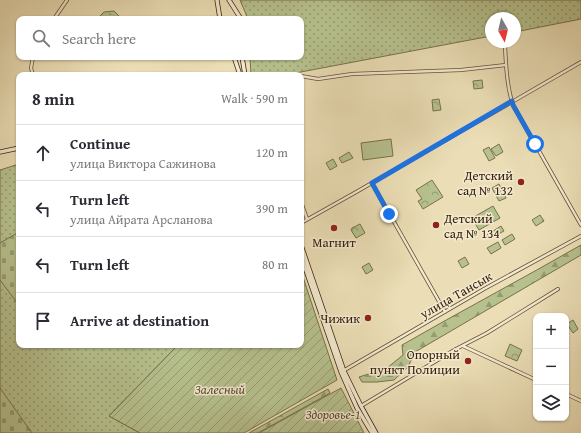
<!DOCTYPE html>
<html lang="en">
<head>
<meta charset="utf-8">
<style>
	body { margin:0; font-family:"Gentium Book Plus",serif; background:#f2f2f3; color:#2b2b33 }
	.controls { position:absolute; right:12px; bottom:12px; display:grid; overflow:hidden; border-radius:8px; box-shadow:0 1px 3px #0004 }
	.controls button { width:36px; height:36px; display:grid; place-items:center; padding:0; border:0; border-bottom:1px solid #e1e1e2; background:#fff; color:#2b2b33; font:20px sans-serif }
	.compass { position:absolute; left:485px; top:12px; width:36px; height:36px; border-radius:50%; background:#fff; box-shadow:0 1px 3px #0004; rotate:172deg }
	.stop { position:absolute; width:12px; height:12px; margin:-9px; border:3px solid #1a73e8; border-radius:50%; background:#fff }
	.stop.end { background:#1a73e8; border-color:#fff; box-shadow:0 1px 4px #0008 }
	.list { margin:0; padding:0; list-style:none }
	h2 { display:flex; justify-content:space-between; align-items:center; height:52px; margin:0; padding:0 16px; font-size:17px }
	h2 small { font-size:13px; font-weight:400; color:#7c7c81 }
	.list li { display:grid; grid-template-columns:26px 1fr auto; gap:12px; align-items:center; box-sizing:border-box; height:56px; padding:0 16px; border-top:1px solid #e1e1e2 }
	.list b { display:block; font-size:15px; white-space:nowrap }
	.list p { margin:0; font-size:13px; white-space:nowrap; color:#7c7c81 }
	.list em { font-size:13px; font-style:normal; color:#7c7c81 }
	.icon { flex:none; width:22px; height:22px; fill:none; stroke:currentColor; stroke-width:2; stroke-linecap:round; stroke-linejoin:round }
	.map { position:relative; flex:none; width:581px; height:433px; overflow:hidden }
	.search { position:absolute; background:#fff; box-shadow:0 1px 3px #0004; left:16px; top:16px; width:288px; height:44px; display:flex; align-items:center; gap:10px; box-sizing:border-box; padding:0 14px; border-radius:8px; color:#7c7c81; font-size:15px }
	.panel { position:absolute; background:#fff; box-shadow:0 1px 3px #0004; left:16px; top:72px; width:288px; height:276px; border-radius:8px }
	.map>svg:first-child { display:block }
</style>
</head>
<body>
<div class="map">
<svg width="581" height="433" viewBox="0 0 581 433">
	<defs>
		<pattern id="grass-dots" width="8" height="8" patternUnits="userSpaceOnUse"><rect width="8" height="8" fill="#b6c18e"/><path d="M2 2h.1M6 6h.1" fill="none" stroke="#959c72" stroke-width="1.8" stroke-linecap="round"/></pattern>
		<pattern id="forest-firs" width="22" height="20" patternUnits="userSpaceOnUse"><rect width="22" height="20" fill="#b6c18e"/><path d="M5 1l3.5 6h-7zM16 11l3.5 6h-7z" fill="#959c72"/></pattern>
		<pattern id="cemetery-stones" width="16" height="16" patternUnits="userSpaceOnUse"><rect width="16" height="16" fill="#b6c18e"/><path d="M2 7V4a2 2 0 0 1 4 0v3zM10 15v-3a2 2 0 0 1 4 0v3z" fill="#959c72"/></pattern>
		<pattern id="park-crowns" width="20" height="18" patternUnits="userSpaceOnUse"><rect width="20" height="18" fill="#b6c18e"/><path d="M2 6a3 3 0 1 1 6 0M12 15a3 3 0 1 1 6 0" fill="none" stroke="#959c72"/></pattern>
		<pattern id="garden-furrows" width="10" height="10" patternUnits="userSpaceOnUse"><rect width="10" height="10" fill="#b6c18e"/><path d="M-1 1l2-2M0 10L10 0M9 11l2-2" fill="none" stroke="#959c72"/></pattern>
	</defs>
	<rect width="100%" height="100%" fill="#ebdeb6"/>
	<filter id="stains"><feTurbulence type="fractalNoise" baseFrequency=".005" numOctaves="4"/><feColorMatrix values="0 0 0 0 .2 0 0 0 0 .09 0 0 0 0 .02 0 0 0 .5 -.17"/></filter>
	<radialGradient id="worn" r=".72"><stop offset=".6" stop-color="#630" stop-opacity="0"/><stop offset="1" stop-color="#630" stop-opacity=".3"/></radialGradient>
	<path fill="url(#grass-dots)" stroke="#78714d" d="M 240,0 L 581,0 L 581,19 L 515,32 L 515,18 L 491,18 L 491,36 L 285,75 L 251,75 L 250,57 L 301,57 L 301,19 L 248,19 Z
		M 114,11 L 122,19 L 97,19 L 104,12 Z
		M 19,164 L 19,345 L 178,345 L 109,416 L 140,433 L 0,433 L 0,170 Z"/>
	<path fill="url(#forest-firs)" stroke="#78714d" d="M 581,245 L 581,255 L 415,352 L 408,367 L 394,380 L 377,382 L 362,382 L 359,377 L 387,368 L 403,355 L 402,345 C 461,311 522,279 581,245 Z
		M 328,389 L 330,393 L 258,433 L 249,433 Z"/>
	<path fill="url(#cemetery-stones)" stroke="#78714d" d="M 19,232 L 19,304 L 18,304 L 0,280 L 0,243 Z
		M 0,388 L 32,433 L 0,433 Z"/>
	<path fill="url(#park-crowns)" stroke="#78714d" d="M 482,80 L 483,88 L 474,89 L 473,81 Z
		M 439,99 L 441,110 L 433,111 L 432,100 Z
		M 499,144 L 503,152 L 496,156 L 491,149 Z
		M 333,159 L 337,166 L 330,170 L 326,163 Z
		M 432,180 L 443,197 L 423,209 L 418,201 L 422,199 L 416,190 Z
		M 540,215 L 544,221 L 536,226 L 532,220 Z
		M 360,224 L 365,233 L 356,238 L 351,230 L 352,228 Z
		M 501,226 L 504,231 L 489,239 L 487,235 Z
		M 465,257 L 469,264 L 462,268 L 458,261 Z
		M 369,263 L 373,270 L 366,274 L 362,267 Z
		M 510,344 L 522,350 L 517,361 L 505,356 Z"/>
	<path fill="url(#garden-furrows)" stroke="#78714d" d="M 301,271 L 337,380 L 244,433 L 140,433 L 109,416 L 178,345 L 301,345 Z
		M 341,388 L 364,433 L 259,433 Z"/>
	<path fill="#b6c18e" stroke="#78714d" d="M 391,139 L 393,156 L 363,160 L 361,143 Z
		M 489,147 L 495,158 L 489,161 L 483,150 Z
		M 349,152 L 353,158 L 342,163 L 339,158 Z
		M 499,184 L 506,198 L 499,201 L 492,188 Z
		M 493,206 L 500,218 L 479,230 L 472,218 Z
		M 512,234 L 515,239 L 505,245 L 502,240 Z
		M 498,242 L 501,248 L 491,254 L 487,248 Z
		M 573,320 L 578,329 L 573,333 L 567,324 Z"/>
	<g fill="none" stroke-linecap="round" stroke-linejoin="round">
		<defs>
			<path id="street" d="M 54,19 L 67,0
				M 505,46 C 506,66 507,87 513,105 L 581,225
				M 33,75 L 31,68 L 33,57
				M 301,76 L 318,79 L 352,74 L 461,70 L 506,65
				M 372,183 L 445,312
				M 301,202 L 307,219
				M 301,223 L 358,191 L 581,62
				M 463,346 L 536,380
				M 343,371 L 484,289 L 581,236
				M 566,394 L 581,401
				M 361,406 L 456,349 L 487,333 L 558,289"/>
			<path id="secondary" d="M 217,0 L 220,19
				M 229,0 L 241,19
				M 234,57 L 240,75
				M 242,57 L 245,75
				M 0,152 L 19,148
				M 301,245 L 344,371 L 361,406 L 376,433
				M 301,256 L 341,372 L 357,408 L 372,433"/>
		</defs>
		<use href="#street" stroke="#665036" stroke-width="4"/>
		<use href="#secondary" stroke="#3a210c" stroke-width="5"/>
		<use href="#street" stroke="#f2ead0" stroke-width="2.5"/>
		<use href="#secondary" stroke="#f2ead0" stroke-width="3.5"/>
	</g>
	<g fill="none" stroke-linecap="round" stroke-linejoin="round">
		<path stroke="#1a73e8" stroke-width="5" d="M 389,214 L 372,183 L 512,101 L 513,105 L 535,144"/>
	</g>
	<g fill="#8f2418" stroke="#f2ead0" stroke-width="1.5">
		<circle cx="521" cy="182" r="4"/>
		<circle cx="436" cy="225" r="4"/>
		<circle cx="334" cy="228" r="4"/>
		<circle cx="368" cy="318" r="4"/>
		<circle cx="468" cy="361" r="4"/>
	</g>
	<g text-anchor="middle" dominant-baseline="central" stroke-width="3" stroke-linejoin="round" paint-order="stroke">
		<g font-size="13" fill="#3a210c" stroke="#f2ead0" text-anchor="end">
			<text x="513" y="175">Детский<tspan x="513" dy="15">сад № 132</tspan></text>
			<text x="444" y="218" text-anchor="start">Детский<tspan x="444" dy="15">сад № 134</tspan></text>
			<text x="334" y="242" text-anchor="middle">Магнит</text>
			<text x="360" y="318">Чижик</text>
			<text x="460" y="354">Опорный<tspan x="460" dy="15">пункт Полиции</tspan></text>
		</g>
		<g font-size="13" fill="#3a210c" stroke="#f2ead0">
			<text transform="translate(456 295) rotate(-30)">улица Тансык</text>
		</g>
		<g font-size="13" font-style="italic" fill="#59492c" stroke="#f2ead0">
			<text x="220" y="389">Залесный</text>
			<text x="333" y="414">Здоровье-1</text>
		</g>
	</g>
	<rect width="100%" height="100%" filter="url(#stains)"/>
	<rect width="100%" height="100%" fill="url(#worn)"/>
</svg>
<div class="controls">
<button>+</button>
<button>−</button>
<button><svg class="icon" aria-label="layers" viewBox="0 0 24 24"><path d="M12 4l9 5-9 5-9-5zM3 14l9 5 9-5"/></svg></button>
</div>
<svg class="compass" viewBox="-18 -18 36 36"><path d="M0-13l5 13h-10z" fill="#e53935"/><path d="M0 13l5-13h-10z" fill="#7c7c81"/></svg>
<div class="stop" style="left:535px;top:144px"></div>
<div class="stop end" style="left:389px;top:214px"></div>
<div class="search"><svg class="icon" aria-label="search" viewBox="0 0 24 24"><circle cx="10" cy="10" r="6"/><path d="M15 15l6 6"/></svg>Search here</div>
<section class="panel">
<h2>8 min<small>Walk · 590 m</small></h2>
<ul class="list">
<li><svg class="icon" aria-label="ahead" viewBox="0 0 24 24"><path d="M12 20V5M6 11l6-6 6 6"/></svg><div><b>Continue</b><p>улица Виктора Сажинова</p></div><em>120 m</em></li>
<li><svg class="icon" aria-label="left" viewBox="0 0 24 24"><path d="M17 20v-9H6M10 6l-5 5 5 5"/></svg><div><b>Turn left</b><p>улица Айрата Арсланова</p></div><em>390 m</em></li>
<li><svg class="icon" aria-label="left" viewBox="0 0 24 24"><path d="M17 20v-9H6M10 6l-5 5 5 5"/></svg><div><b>Turn left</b></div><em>80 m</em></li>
<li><svg class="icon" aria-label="arrive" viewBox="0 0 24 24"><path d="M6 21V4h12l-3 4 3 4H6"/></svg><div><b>Arrive at destination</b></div></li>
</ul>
</section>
</div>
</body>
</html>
